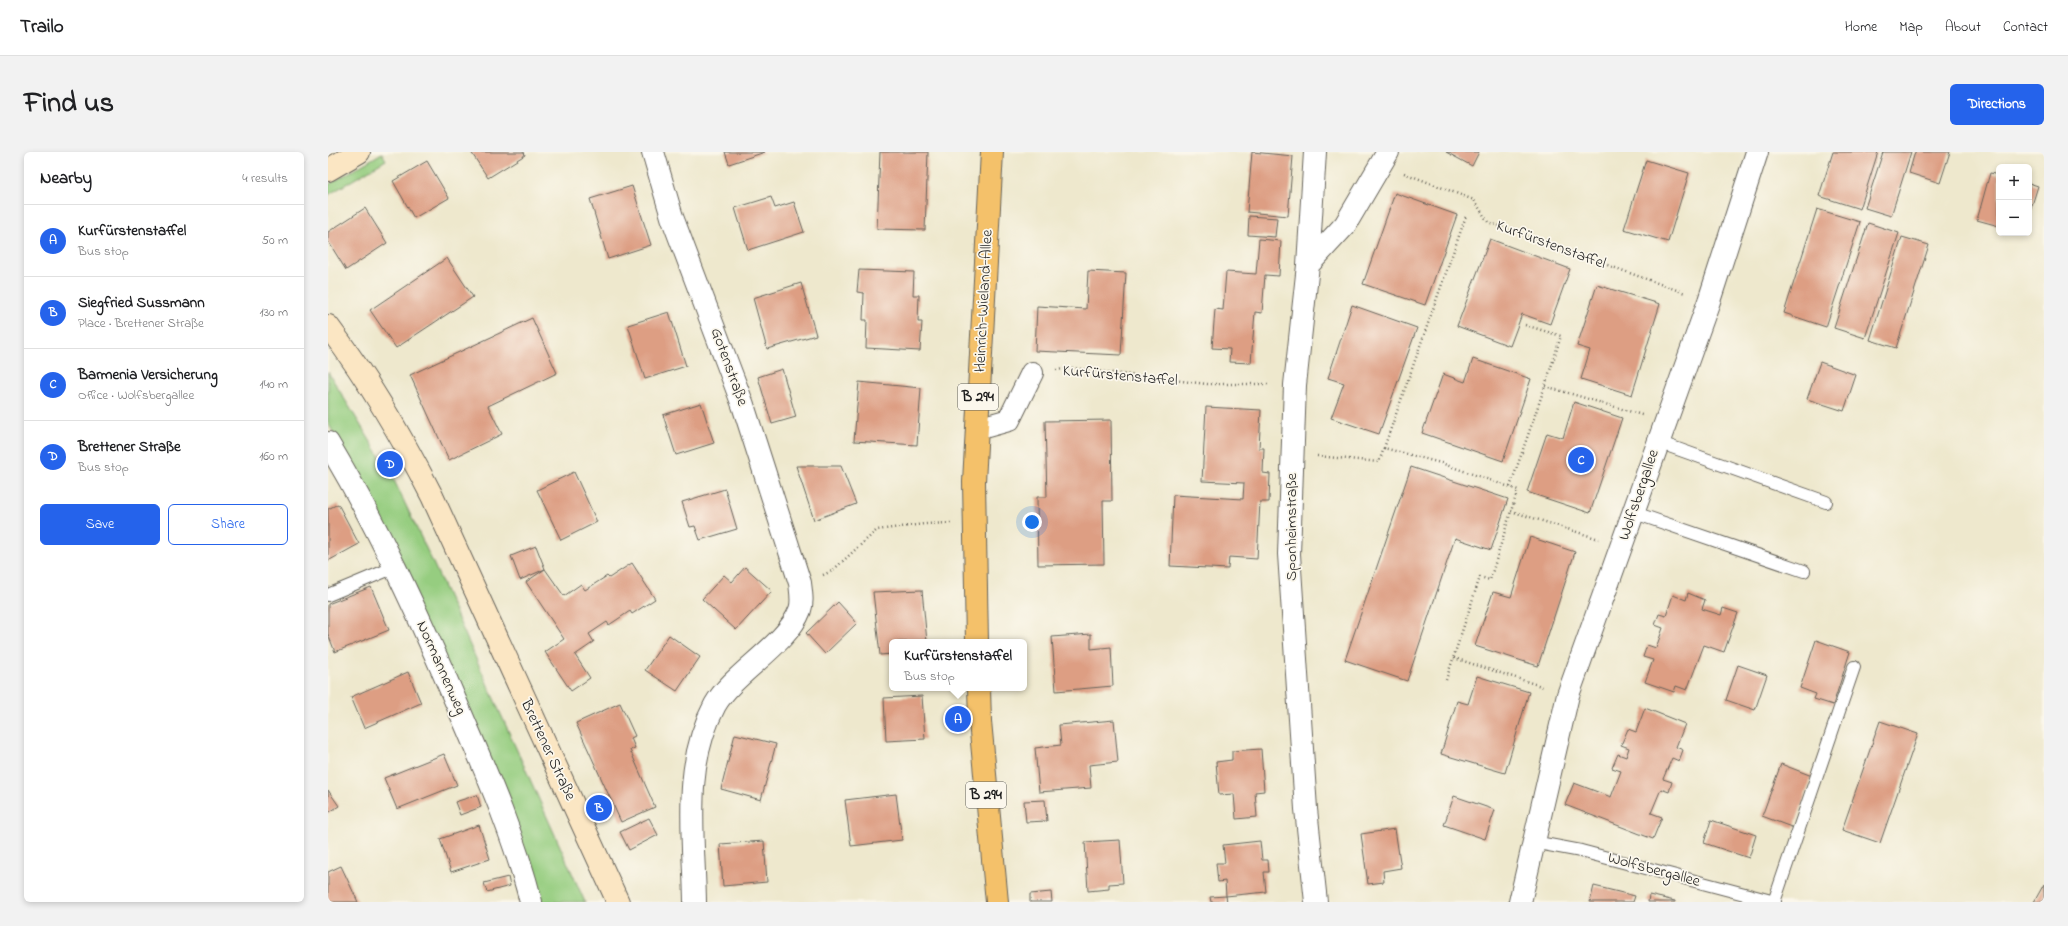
<!DOCTYPE html>
<html lang="en">
<head>
<meta charset="utf-8">
<style>
	body { margin:0; font-family:"Indie Flower",sans-serif; background:#f2f2f2; color:#202124 }
	.controls { position:absolute; right:12px; top:12px; display:grid; overflow:hidden; border-radius:6px; box-shadow:0 2px 6px #0003 }
	.controls button { width:36px; height:36px; display:grid; place-items:center; padding:0; border:0; border-bottom:1px solid #e0e0e0; background:#fff; color:#202124; font:20px sans-serif }
	.you { position:absolute; left:704px; top:370px; width:14px; height:14px; margin:-10px; border:3px solid #fff; border-radius:50%; background:#1a73e8; box-shadow:0 0 0 6px #1a73e833 }
	.badge { display:grid; place-items:center; width:26px; height:26px; border-radius:50%; background:#2563eb; color:#fff; font-size:13px; font-weight:700 }
	.pin { position:absolute; translate:-50% -50%; border:2px solid #fff; box-shadow:0 1px 4px #0006 }
	.popup { position:absolute; left:561px; top:487px; width:138px; height:52px; box-sizing:border-box; display:grid; place-content:center; border-radius:6px; background:#fff; filter:drop-shadow(0 1px 3px #0005); font-size:13px; white-space:nowrap; color:#757577 }
	.popup b { font-size:15px; color:#202124 }
	.popup::after { content:''; position:absolute; left:50%; top:100%; margin-left:-8px; border:8px solid transparent; border-top-color:#fff }
	.list { margin:0; padding:0; list-style:none }
	h2 { display:flex; justify-content:space-between; align-items:center; height:52px; margin:0; padding:0 16px; font-size:17px }
	h2 small { font-size:13px; font-weight:400; color:#757577 }
	.list li { display:grid; grid-template-columns:26px 1fr auto; gap:12px; align-items:center; box-sizing:border-box; height:72px; padding:0 16px; border-top:1px solid #e0e0e0 }
	.list b { display:block; font-size:15px; white-space:nowrap }
	.list p { margin:0; font-size:13px; white-space:nowrap; color:#757577 }
	.list em { font-size:13px; font-style:normal; color:#757577 }
	.actions { display:flex; gap:8px; padding:12px 16px }
	.actions a { flex:1; padding:9px 0; border:1px solid #2563eb; border-radius:6px; text-align:center; font-size:14px; color:#2563eb }
	.actions .main { background:#2563eb; color:#fff }
	.map { position:relative; flex:none; width:1716px; height:750px; overflow:hidden; border-radius:6px }
	header { display:flex; align-items:center; gap:24px; box-sizing:border-box; height:56px; padding:0 20px; background:#fff; border-bottom:1px solid #e0e0e0 }
	header strong { font-size:19px }
	nav { display:flex; gap:22px; margin-inline-start:auto; font-size:14px }
	.intro { display:flex; align-items:center; justify-content:space-between; box-sizing:border-box; height:96px; padding:0 24px }
	h1 { margin:0; font-size:28px }
	.button { padding:10px 18px; border-radius:6px; background:#2563eb; color:#fff; font-size:14px; font-weight:700 }
	main { display:flex; gap:24px; padding:0 24px }
	aside { flex:1; background:#fff; border-radius:6px; box-shadow:0 2px 6px #0003 }
	.map>svg:first-child { display:block }
</style>
</head>
<body>
<header>
<strong>Trailo</strong>
<nav><a>Home</a><a>Map</a><a>About</a><a>Contact</a></nav>
</header>
<div class="intro"><h1>Find us</h1><a class="button">Directions</a></div>
<main>
<aside>
<h2>Nearby<small>4 results</small></h2>
<ul class="list">
<li><span class="badge">A</span><div><b>Kurfürstenstaffel</b><p>Bus stop</p></div><em>50 m</em></li>
<li><span class="badge">B</span><div><b>Siegfried Sussmann</b><p>Place · Brettener Straße</p></div><em>130 m</em></li>
<li><span class="badge">C</span><div><b>Barmenia Versicherung</b><p>Office · Wolfsbergallee</p></div><em>140 m</em></li>
<li><span class="badge">D</span><div><b>Brettener Straße</b><p>Bus stop</p></div><em>160 m</em></li>
</ul>
<div class="actions"><a class="main">Save</a><a>Share</a></div>
</aside>
<div class="map">
<svg width="1716" height="750" viewBox="0 0 1716 750">
	<rect width="100%" height="100%" fill="#fbf7ec"/>
	<filter id="ink" filterUnits="userSpaceOnUse"><feTurbulence type="fractalNoise" baseFrequency=".025" numOctaves="2"/><feDisplacementMap in="SourceGraphic" scale="8" xChannelSelector="R" yChannelSelector="G"/><feConvolveMatrix kernelMatrix="1 2 1 2 8 2 1 2 1" color-interpolation-filters="sRGB"/></filter>
	<filter id="wash" filterUnits="userSpaceOnUse"><feTurbulence type="fractalNoise" baseFrequency=".012" numOctaves="4" result="noise"/><feDisplacementMap in="SourceGraphic" scale="16" xChannelSelector="R" yChannelSelector="G"/><feGaussianBlur stdDeviation="0.9" result="paint"/><feColorMatrix in="noise" values="0 0 0 0 0 0 0 0 0 0 0 0 0 0 0 0 0 1.4 0 .05"/><feComposite in="paint" operator="in"/></filter>
	<g filter="url(#wash)">
		<rect width="100%" height="100%" fill="#eee8cd"/>
		<path fill="#96cd80" stroke="#59744e" d="M 54,1 L 58,8 L 0,43 L 0,33 Z
			M 0,220 L 65,326 L 106,413 L 257,750 L 211,750 L 44,349 L 0,271 Z"/>
		<g id="blocks">
			<path fill="#dd9e83" d="M 143,0 L 196,0 L 197,3 L 160,26 Z
				M 397,0 L 437,0 L 401,12 Z
				M 552,0 L 600,0 L 597,78 L 549,77 Z
				M 924,0 L 965,4 L 960,64 L 919,60 Z
				M 1118,0 L 1151,0 L 1144,14 Z
				M 1505,0 L 1550,0 L 1532,57 L 1491,44 Z
				M 1555,0 L 1583,0 L 1563,64 L 1537,56 Z
				M 1587,0 L 1622,0 L 1612,31 L 1581,21 Z
				M 1318,8 L 1361,21 L 1340,90 L 1296,77 Z
				M 99,9 L 121,46 L 86,66 L 65,29 Z
				M 1662,21 L 1671,23 L 1671,74 L 1649,68 Z
				M 1701,31 L 1710,34 L 1701,63 Z
				M 304,34 L 323,93 L 280,107 L 262,47 Z
				M 1067,41 L 1129,63 L 1097,153 L 1035,132 Z
				M 443,45 L 447,56 L 466,50 L 476,80 L 420,98 L 407,56 Z
				M 37,56 L 59,91 L 18,118 L 0,89 L 0,80 Z
				M 1489,57 L 1532,70 L 1498,175 L 1456,161 Z
				M 921,64 L 949,66 L 947,85 L 920,83 Z
				M 1540,71 L 1571,81 L 1537,186 L 1506,176 Z
				M 1574,85 L 1601,93 L 1568,196 L 1542,188 Z
				M 931,87 L 953,89 L 951,124 L 937,123 L 934,161 L 927,160 L 923,211 L 901,210 L 902,197 L 884,196 L 887,157 L 895,158 L 898,120 L 928,122 Z
				M 1162,87 L 1242,117 L 1222,172 L 1194,162 L 1182,194 L 1129,174 Z
				M 119,106 L 145,145 L 68,196 L 42,158 Z
				M 531,118 L 586,120 L 585,143 L 591,143 L 590,170 L 594,170 L 592,199 L 538,196 L 539,168 L 535,168 L 536,141 L 529,140 Z
				M 760,119 L 798,121 L 793,203 L 707,199 L 709,154 L 758,157 Z
				M 473,131 L 488,183 L 439,197 L 425,146 Z
				M 1269,133 L 1332,152 L 1304,243 L 1253,227 L 1262,198 L 1249,194 Z
				M 1024,153 L 1089,176 L 1051,282 L 1003,266 L 1016,231 L 1000,226 Z
				M 341,160 L 358,214 L 317,227 L 300,173 Z
				M 204,166 L 229,221 L 160,254 L 174,282 L 121,308 L 82,223 Z
				M 1145,207 L 1203,227 L 1175,309 L 1094,281 L 1115,222 L 1137,230 Z
				M 1492,210 L 1528,223 L 1516,259 L 1479,247 Z
				M 454,217 L 468,265 L 444,272 L 430,225 Z
				M 531,230 L 593,236 L 589,293 L 526,289 Z
				M 1246,250 L 1294,266 L 1262,361 L 1199,340 L 1219,281 L 1235,286 Z
				M 373,251 L 386,291 L 348,303 L 335,263 Z
				M 878,255 L 933,258 L 931,296 L 936,296 L 935,321 L 942,322 L 941,350 L 932,350 L 929,407 L 901,405 L 900,417 L 842,414 L 845,343 L 915,347 L 916,331 L 874,329 Z
				M 783,268 L 784,349 L 775,349 L 776,412 L 710,413 L 709,345 L 719,345 L 717,269 Z
				M 468,314 L 513,314 L 528,352 L 486,368 Z
				M 1083,315 L 1180,347 L 1163,398 L 1127,386 L 1079,529 L 1017,508 Z
				M 246,320 L 269,370 L 233,388 L 209,338 Z
				M 397,337 L 409,377 L 372,388 L 367,374 L 362,375 L 354,350 Z
				M 10,352 L 31,392 L 0,409 L 0,357 Z
				M 1202,385 L 1247,400 L 1210,514 L 1147,494 L 1165,440 L 1183,445 Z
				M 208,394 L 217,417 L 192,428 L 183,404 Z
				M 304,411 L 327,447 L 304,462 L 302,459 L 281,473 L 279,470 L 261,482 L 266,490 L 247,503 L 262,526 L 243,539 L 217,500 L 236,487 L 198,430 L 217,417 L 236,444 L 253,432 L 257,438 L 279,424 L 281,426 Z
				M 417,415 L 444,439 L 408,478 L 374,447 L 396,423 L 404,430 Z
				M 43,435 L 61,478 L 7,500 L 0,482 L 0,452 Z
				M 594,438 L 599,490 L 564,490 L 564,502 L 552,503 L 545,440 Z
				M 1360,441 L 1377,448 L 1374,457 L 1393,463 L 1395,456 L 1410,461 L 1396,500 L 1376,493 L 1359,538 L 1348,534 L 1346,540 L 1317,530 L 1325,508 L 1315,505 L 1319,493 L 1328,496 L 1335,476 L 1327,473 L 1331,462 L 1338,464 L 1345,443 L 1358,448 Z
				M 510,450 L 529,471 L 497,502 L 478,481 Z
				M 763,482 L 763,497 L 783,495 L 785,534 L 728,539 L 724,485 Z
				M 341,483 L 372,505 L 349,539 L 317,518 Z
				M 1488,488 L 1522,500 L 1505,553 L 1486,547 L 1488,542 L 1472,536 Z
				M 1410,513 L 1439,523 L 1427,558 L 1398,548 Z
				M 80,520 L 93,551 L 36,576 L 23,545 Z
				M 1149,524 L 1201,540 L 1177,621 L 1113,602 L 1129,549 L 1140,552 Z
				M 594,544 L 597,587 L 558,589 L 556,546 Z
				M 292,551 L 307,584 L 303,586 L 307,596 L 302,598 L 327,655 L 293,670 L 248,571 Z
				M 1317,556 L 1357,572 L 1348,595 L 1355,598 L 1351,609 L 1344,606 L 1335,627 L 1344,630 L 1341,640 L 1333,637 L 1323,661 L 1334,665 L 1325,687 L 1237,653 L 1246,631 L 1283,645 L 1293,619 L 1284,616 L 1290,602 L 1298,605 L 1301,596 L 1293,593 L 1300,577 L 1308,580 Z
				M 786,568 L 790,610 L 761,613 L 763,636 L 711,640 L 707,596 L 733,593 L 731,573 Z
				M 1552,569 L 1590,582 L 1552,691 L 1514,678 Z
				M 407,582 L 448,592 L 433,648 L 393,637 Z
				M 933,597 L 936,639 L 927,640 L 929,665 L 908,667 L 906,642 L 891,643 L 888,610 L 904,608 L 904,599 Z
				M 116,602 L 129,633 L 69,657 L 56,626 Z
				M 1453,612 L 1484,624 L 1466,676 L 1434,664 Z
				M 0,638 L 11,654 L 0,661 Z
				M 568,642 L 574,688 L 523,694 L 517,648 Z
				M 149,643 L 153,655 L 132,663 L 127,650 Z
				M 1126,644 L 1167,658 L 1157,687 L 1116,673 Z
				M 717,648 L 719,669 L 698,670 L 696,649 Z
				M 321,666 L 330,683 L 301,698 L 292,680 Z
				M 1383,668 L 1428,683 L 1421,706 L 1376,691 Z
				M 151,673 L 162,707 L 123,720 L 112,687 Z
				M 1067,677 L 1073,716 L 1055,719 L 1056,730 L 1040,732 L 1033,682 Z
				M 792,688 L 795,731 L 781,732 L 781,737 L 760,739 L 757,690 Z
				M 436,689 L 439,730 L 395,734 L 392,692 Z
				M 932,689 L 934,708 L 940,708 L 941,720 L 936,720 L 938,740 L 898,744 L 899,750 L 883,750 L 882,745 L 898,744 L 897,729 L 890,730 L 888,711 L 897,711 L 895,693 Z
				M 13,714 L 30,750 L 0,750 L 0,720 Z
				M 180,725 L 182,734 L 159,740 L 156,731 Z
				M 1716,732 L 1716,750 L 1706,750 Z
				M 1266,734 L 1307,744 L 1305,750 L 1262,750 Z
				M 723,740 L 724,750 L 702,750 L 702,742 Z
				M 1321,743 L 1347,749 L 1347,750 L 1320,750 Z"/>
		</g>
	</g>
	<g filter="url(#ink)">
		<use href="#blocks" fill-opacity="0" stroke="#66635a" stroke-width="1"/>
		<g fill="none" stroke-linecap="round" stroke-linejoin="round">
			<defs>
				<path id="lane" d="M 1330,290 L 1498,350
					M 1304,360 L 1476,419
					M 0,443 L 67,415
					M 1205,690 L 1253,699 L 1447,750
					M 1446,750 L 1526,515"/>
				<path id="street" d="M 325,0 L 344,65 L 415,253 L 472,431 C 473,440 475,450 472,458 C 459,493 406,520 387,553 C 354,614 366,684 367,750
					M 987,0 L 980,113 L 967,233 L 961,402 L 978,657 L 988,750
					M 980,113 L 1017,73 L 1060,0
					M 649,277 L 681,268 L 704,221
					M 0,291 C 51,376 92,466 131,557 C 158,620 186,683 203,750
					M 1192,750 L 1240,543 L 1381,149 L 1429,0"/>
				<path id="secondary" d="M 0,18 L 31,0
					M 0,174 C 40,227 74,285 104,344 L 290,750"/>
				<path id="primary" d="M 649,490 L 646,330 L 664,0
					M 651,536 L 652,569 L 669,750"/>
			</defs>
			<use href="#lane" stroke="#66635a" stroke-width="14"/>
			<use href="#street" stroke="#66635a" stroke-width="24"/>
			<use href="#secondary" stroke="#66635a" stroke-width="24"/>
			<use href="#primary" stroke="#66635a" stroke-width="24"/>
			<path stroke="#66635a" stroke-width="2.5" stroke-dasharray="1 3" stroke-linecap="butt" d="M 1076,21 L 1146,48 L 1160,70 L 1357,141
				M 728,218 L 744,216 L 879,232 L 942,232
				M 1217,234 L 1314,263
				M 1056,296 L 1138,64
				M 989,304 L 1051,310 L 1056,296 L 1113,311 L 1190,338 L 1183,359 L 1271,387
				M 1182,335 L 1217,234 L 1233,184 L 1197,173
				M 495,423 L 504,419 L 549,378 L 596,372 L 623,371
				M 1126,506 L 1216,535
				M 1118,528 L 1152,425 L 1162,428 L 1183,359"/>
			<use href="#lane" stroke="#fff" stroke-width="12"/>
			<use href="#street" stroke="#fff" stroke-width="22"/>
			<use href="#secondary" stroke="#fbe6c3" stroke-width="22"/>
			<use href="#primary" stroke="#f4c16a" stroke-width="22"/>
		</g>
	</g>
	<g text-anchor="middle" dominant-baseline="central" stroke-width="3.5" stroke-linejoin="round" paint-order="stroke">
		<g fill="#fbf7ec" stroke="#5f5e5a" stroke-width="1">
			<rect x="630" y="232" width="40" height="26" rx="3"/>
			<rect x="638" y="630" width="40" height="26" rx="3"/>
		</g>
		<g font-size="15" font-weight="bold" fill="#1c1c1c">
			<text x="650" y="245">B 294</text>
			<text x="658" y="643">B 294</text>
		</g>
		<g font-size="16" fill="#1c1c1c" stroke="#fbf7ec">
			<text transform="translate(1223 93) rotate(20)">Kurfürstenstaffel</text>
			<text transform="translate(656 149) rotate(-87)">Heinrich-Wieland-Allee</text>
			<text transform="translate(401 215) rotate(70)">Gotenstraße</text>
			<text transform="translate(792 224) rotate(5)">Kurfürstenstaffel</text>
			<text transform="translate(1311 343) rotate(-71)">Wolfsbergallee</text>
			<text transform="translate(964 375) rotate(-90)">Sponheimstraße</text>
			<text transform="translate(113 516) rotate(66)">Normannenweg</text>
			<text transform="translate(220 598) rotate(65)">Brettener Straße</text>
			<text transform="translate(1326 718) rotate(15)">Wolfsbergallee</text>
		</g>
	</g>
</svg>
<div class="controls">
<button>+</button>
<button>−</button>
</div>
<div class="you"></div>
<div class="pin badge" style="left:630px;top:567px">A</div>
<div class="popup"><b>Kurfürstenstaffel</b>Bus stop</div>
<div class="pin badge" style="left:271px;top:656px">B</div>
<div class="pin badge" style="left:1253px;top:308px">C</div>
<div class="pin badge" style="left:62px;top:312px">D</div>
</div>
</main>
</body>
</html>
